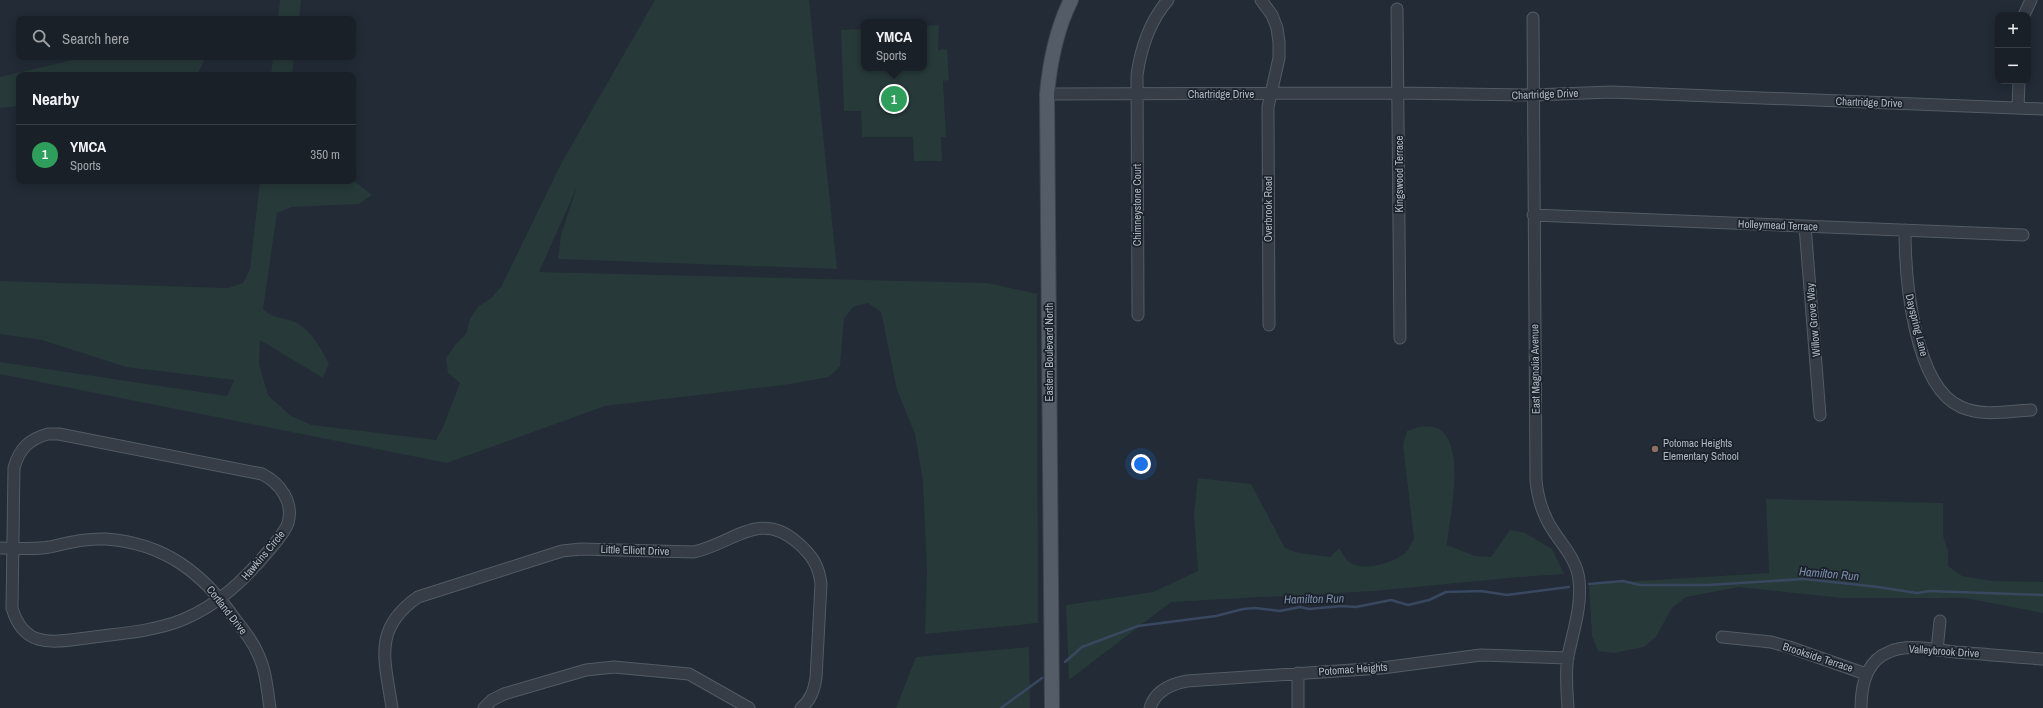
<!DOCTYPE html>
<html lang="en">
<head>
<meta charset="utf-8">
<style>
	body { margin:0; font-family:"Archivo Narrow",sans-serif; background:#232830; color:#f1f3f6 }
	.controls { position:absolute; right:12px; top:12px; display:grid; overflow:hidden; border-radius:8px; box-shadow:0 2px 10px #0003 }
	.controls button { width:36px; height:36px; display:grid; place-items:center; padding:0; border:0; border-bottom:1px solid #383e45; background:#1a2028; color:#f1f3f6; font:20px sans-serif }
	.you { position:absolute; left:1141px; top:464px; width:14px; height:14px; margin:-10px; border:3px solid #fff; border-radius:50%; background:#1a73e8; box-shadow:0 0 0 6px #1a73e833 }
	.badge { display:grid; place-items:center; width:26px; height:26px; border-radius:50%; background:#8bbbb9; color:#fff; font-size:13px; font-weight:700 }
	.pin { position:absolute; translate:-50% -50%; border:2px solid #fff; box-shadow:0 1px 4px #0006 }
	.popup { position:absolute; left:861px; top:19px; width:66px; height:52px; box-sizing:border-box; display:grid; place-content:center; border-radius:8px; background:#1a2028; filter:drop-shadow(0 1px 3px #0005); font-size:13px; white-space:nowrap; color:#9fa3a8 }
	.popup b { font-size:15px; color:#f1f3f6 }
	.popup::after { content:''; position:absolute; left:50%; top:100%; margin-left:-8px; border:8px solid transparent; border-top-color:#1a2028 }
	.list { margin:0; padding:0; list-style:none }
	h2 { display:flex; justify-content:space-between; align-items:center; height:52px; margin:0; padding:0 16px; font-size:17px }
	h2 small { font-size:13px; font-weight:400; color:#9fa3a8 }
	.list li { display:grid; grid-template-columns:26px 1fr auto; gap:12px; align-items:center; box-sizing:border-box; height:60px; padding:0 16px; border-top:1px solid #383e45 }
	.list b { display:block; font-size:15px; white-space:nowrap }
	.list p { margin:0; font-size:13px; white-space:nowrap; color:#9fa3a8 }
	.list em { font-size:13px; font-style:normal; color:#9fa3a8 }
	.icon { flex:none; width:22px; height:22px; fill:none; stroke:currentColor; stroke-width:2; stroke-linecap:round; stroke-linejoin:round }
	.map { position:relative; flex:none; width:2043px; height:708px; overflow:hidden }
	.search { position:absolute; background:#1a2028; box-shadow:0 2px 10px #0003; left:16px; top:16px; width:340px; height:44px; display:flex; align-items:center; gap:10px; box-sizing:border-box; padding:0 14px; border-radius:8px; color:#9fa3a8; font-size:15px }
	.panel { position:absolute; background:#1a2028; box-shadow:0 2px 10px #0003; left:16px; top:72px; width:340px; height:112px; border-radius:8px }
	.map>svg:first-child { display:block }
</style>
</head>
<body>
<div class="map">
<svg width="2043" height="708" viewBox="0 0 2043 708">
	<rect width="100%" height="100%" fill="#222b36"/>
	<path fill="#273939" d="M 280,0 L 301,0 L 299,19 L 278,19 Z
		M 655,0 L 809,0 L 837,269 L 558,259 L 561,235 L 577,187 L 539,272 L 988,283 L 1037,294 L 1038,623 L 925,634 L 927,570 L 923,482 L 915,434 L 897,390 L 881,312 L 868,303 L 853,307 L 844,319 L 840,366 L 829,377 L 784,385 L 605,406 L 447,463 L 0,374 L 0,362 L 227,396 L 234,380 L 126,367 L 42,340 L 0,334 L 0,281 L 228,288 L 243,283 L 250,269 L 260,181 L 353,180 L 372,195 L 359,204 L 292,207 L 277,213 L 263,309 C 275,321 288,316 300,325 C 313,333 321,350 329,363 L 323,378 L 260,340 L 259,364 L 268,395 L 291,416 L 312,425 L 436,440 L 443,427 L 460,383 L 448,373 L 446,358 L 455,345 L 466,334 L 470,319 L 478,307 L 491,298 L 501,287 L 562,162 Z
		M 939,25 L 938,50 L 947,49 L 949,80 L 943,81 L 946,137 L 941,137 L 942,161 L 914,161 L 913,137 L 862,137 L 861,111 L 844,111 L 841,30 L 864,29 L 864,68 L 924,68 L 924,26 Z
		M 85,57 L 203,57 L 204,61 L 197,75 L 19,75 L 19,106 L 0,108 L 0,77 Z
		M 273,57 L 294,57 L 292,75 L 271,75 Z
		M 1422,426 C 1426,427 1433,426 1437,428 C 1468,443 1449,518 1447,545 L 1475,556 L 1491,557 L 1510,530 L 1525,533 L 1552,549 L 1564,574 L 1520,577 L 1374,591 L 1171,602 L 1069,680 L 1066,605 L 1153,592 L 1198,571 L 1194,514 L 1198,478 L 1251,484 L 1285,548 L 1299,553 L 1330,557 L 1339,548 C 1342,552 1345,558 1348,561 C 1360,573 1395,563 1406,552 C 1409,549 1412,543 1414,539 L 1403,445 L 1407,431 Z
		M 1766,499 L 1943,503 L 1943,535 L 1948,551 L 1948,566 L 1962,576 L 1993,581 L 2043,582 L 2043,613 L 1965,598 L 1842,598 L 1739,587 L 1686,597 L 1672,608 L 1656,637 L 1644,647 L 1614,653 L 1598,651 L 1592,636 L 1589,584 L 1769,573 Z
		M 1029,647 L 1030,708 L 896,708 L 916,657 Z"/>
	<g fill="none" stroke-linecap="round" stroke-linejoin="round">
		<path stroke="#39485f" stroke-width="2.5" d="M 1589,584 L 1623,581 L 1640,585 L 1708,585 L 1804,579 L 1878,587 L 1917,593 L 1929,591 L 2043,595
			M 1065,662 L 1082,647 L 1138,626 L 1216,616 L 1243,609 L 1255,608 L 1280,611 L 1300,607 L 1309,609 L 1342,606 L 1356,607 L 1391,600 L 1408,605 L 1429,600 L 1446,592 L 1481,591 L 1507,595 L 1569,587
			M 1001,708 L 1042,678"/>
		<defs>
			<path id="minor" d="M 1261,0 L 1272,15 L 1277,28 L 1279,42 L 1279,58 L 1268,107 L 1269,325
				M 1397,9 L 1400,338
				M 2024,15 L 2031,0
				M 1533,18 L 1536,481 C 1538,500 1543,516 1554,532 C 1564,547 1577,561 1579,580 C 1582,606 1573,632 1568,656 C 1565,673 1567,691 1568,708
				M 1047,94 L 1399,93 L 1533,95 L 1611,92 L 2043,109
				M 2018,108 L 2019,81
				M 1533,215 L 2023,235
				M 1805,226 L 1820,415
				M 1905,230 C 1905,276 1913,386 1961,407 C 1983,417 2008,411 2031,410
				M 1138,315 L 1137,75 C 1141,47 1149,22 1168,0
				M 48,434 L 59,434 L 262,474 C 280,483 294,502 288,523 C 285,532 277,541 271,548 C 246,578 219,605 182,620 C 154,631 124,633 94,637 C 57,641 25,652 12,608 L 14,468 C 19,449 29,439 48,434 Z
				M 0,548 C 16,548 33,550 49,547 C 68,543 86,538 106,539 C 164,543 203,573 235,619 C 243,629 252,640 257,652 C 266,669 267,689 270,708
				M 1722,637 L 1771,642 L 1789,647 L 1866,674
				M 1937,650 L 1940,621
				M 1298,673 L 1298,708
				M 392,708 C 385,660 372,629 418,597 L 562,551 L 581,549 L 694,552 C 734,543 760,509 798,543 C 812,555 819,566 821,584 L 816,678 C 814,690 811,700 801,708
				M 484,708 L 492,700 L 504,694 L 586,670 L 614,667 L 689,674 L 749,708
				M 1150,708 C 1155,691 1171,684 1187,681 L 1382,668 L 1481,655 L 1568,658
				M 1861,708 C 1861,686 1866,661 1889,652 C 1908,643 1935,650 1955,652 C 1984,654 2014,657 2043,659"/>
			<path id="major" d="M 1052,708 L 1047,94 C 1050,61 1056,30 1071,0"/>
		</defs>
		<use href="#minor" stroke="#535b64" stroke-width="13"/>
		<use href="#major" stroke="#3f4650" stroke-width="16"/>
		<use href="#minor" stroke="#363d47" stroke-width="11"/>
		<use href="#major" stroke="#535c67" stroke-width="14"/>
	</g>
	<circle fill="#8d6e63" stroke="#1b222b" stroke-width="1.5" cx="1655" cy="449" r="4"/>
	<g text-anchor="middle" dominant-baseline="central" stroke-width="3.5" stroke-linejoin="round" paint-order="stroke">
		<g font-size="11" fill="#b0b8c3" stroke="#1b222b">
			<text x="1221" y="94">Chartridge Drive</text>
			<text transform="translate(1545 94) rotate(-2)">Chartridge Drive</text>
			<text transform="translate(1869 102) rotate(2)">Chartridge Drive</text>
			<text transform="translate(1399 174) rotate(-90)">Kingswood Terrace</text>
			<text transform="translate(1137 205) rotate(-90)">Chimneystone Court</text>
			<text transform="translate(1268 209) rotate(-90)">Overbrook Road</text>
			<text transform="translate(1778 225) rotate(2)">Holleymead Terrace</text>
			<text transform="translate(1813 320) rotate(-95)">Willow Grove Way</text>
			<text transform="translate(1917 325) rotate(76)">Dayspring Lane</text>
			<text transform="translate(1049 352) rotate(-90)">Eastern Boulevard North</text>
			<text transform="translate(1535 369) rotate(-91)">East Magnolia Avenue</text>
			<text transform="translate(635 550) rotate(2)">Little Elliott Drive</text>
			<text transform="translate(263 555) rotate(-50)">Hawkins Circle</text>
			<text transform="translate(227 610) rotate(52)">Cortland Drive</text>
			<text transform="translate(1944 651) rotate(4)">Valleybrook Drive</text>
			<text transform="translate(1818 657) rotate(18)">Brookside Terrace</text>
			<text transform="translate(1353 669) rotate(-4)">Potomac Heights</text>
		</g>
		<g font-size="11" fill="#b0b8c3" stroke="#1b222b" text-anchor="start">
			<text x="1663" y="443">Potomac Heights<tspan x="1663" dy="13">Elementary School</tspan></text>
		</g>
		<g font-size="12" font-style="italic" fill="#7b8eaa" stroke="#1b222b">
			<text transform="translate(1829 574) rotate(5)">Hamilton Run</text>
			<text transform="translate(1314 599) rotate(-1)">Hamilton Run</text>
		</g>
	</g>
</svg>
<div class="controls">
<button>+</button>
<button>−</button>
</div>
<div class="you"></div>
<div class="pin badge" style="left:894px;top:99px;background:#2e9e5b">1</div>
<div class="popup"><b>YMCA</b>Sports</div>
<div class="search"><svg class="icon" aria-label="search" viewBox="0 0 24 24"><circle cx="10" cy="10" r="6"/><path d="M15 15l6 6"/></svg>Search here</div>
<section class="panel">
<h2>Nearby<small></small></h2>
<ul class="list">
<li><span class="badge" style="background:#2e9e5b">1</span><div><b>YMCA</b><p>Sports</p></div><em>350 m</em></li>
</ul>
</section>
</div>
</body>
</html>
